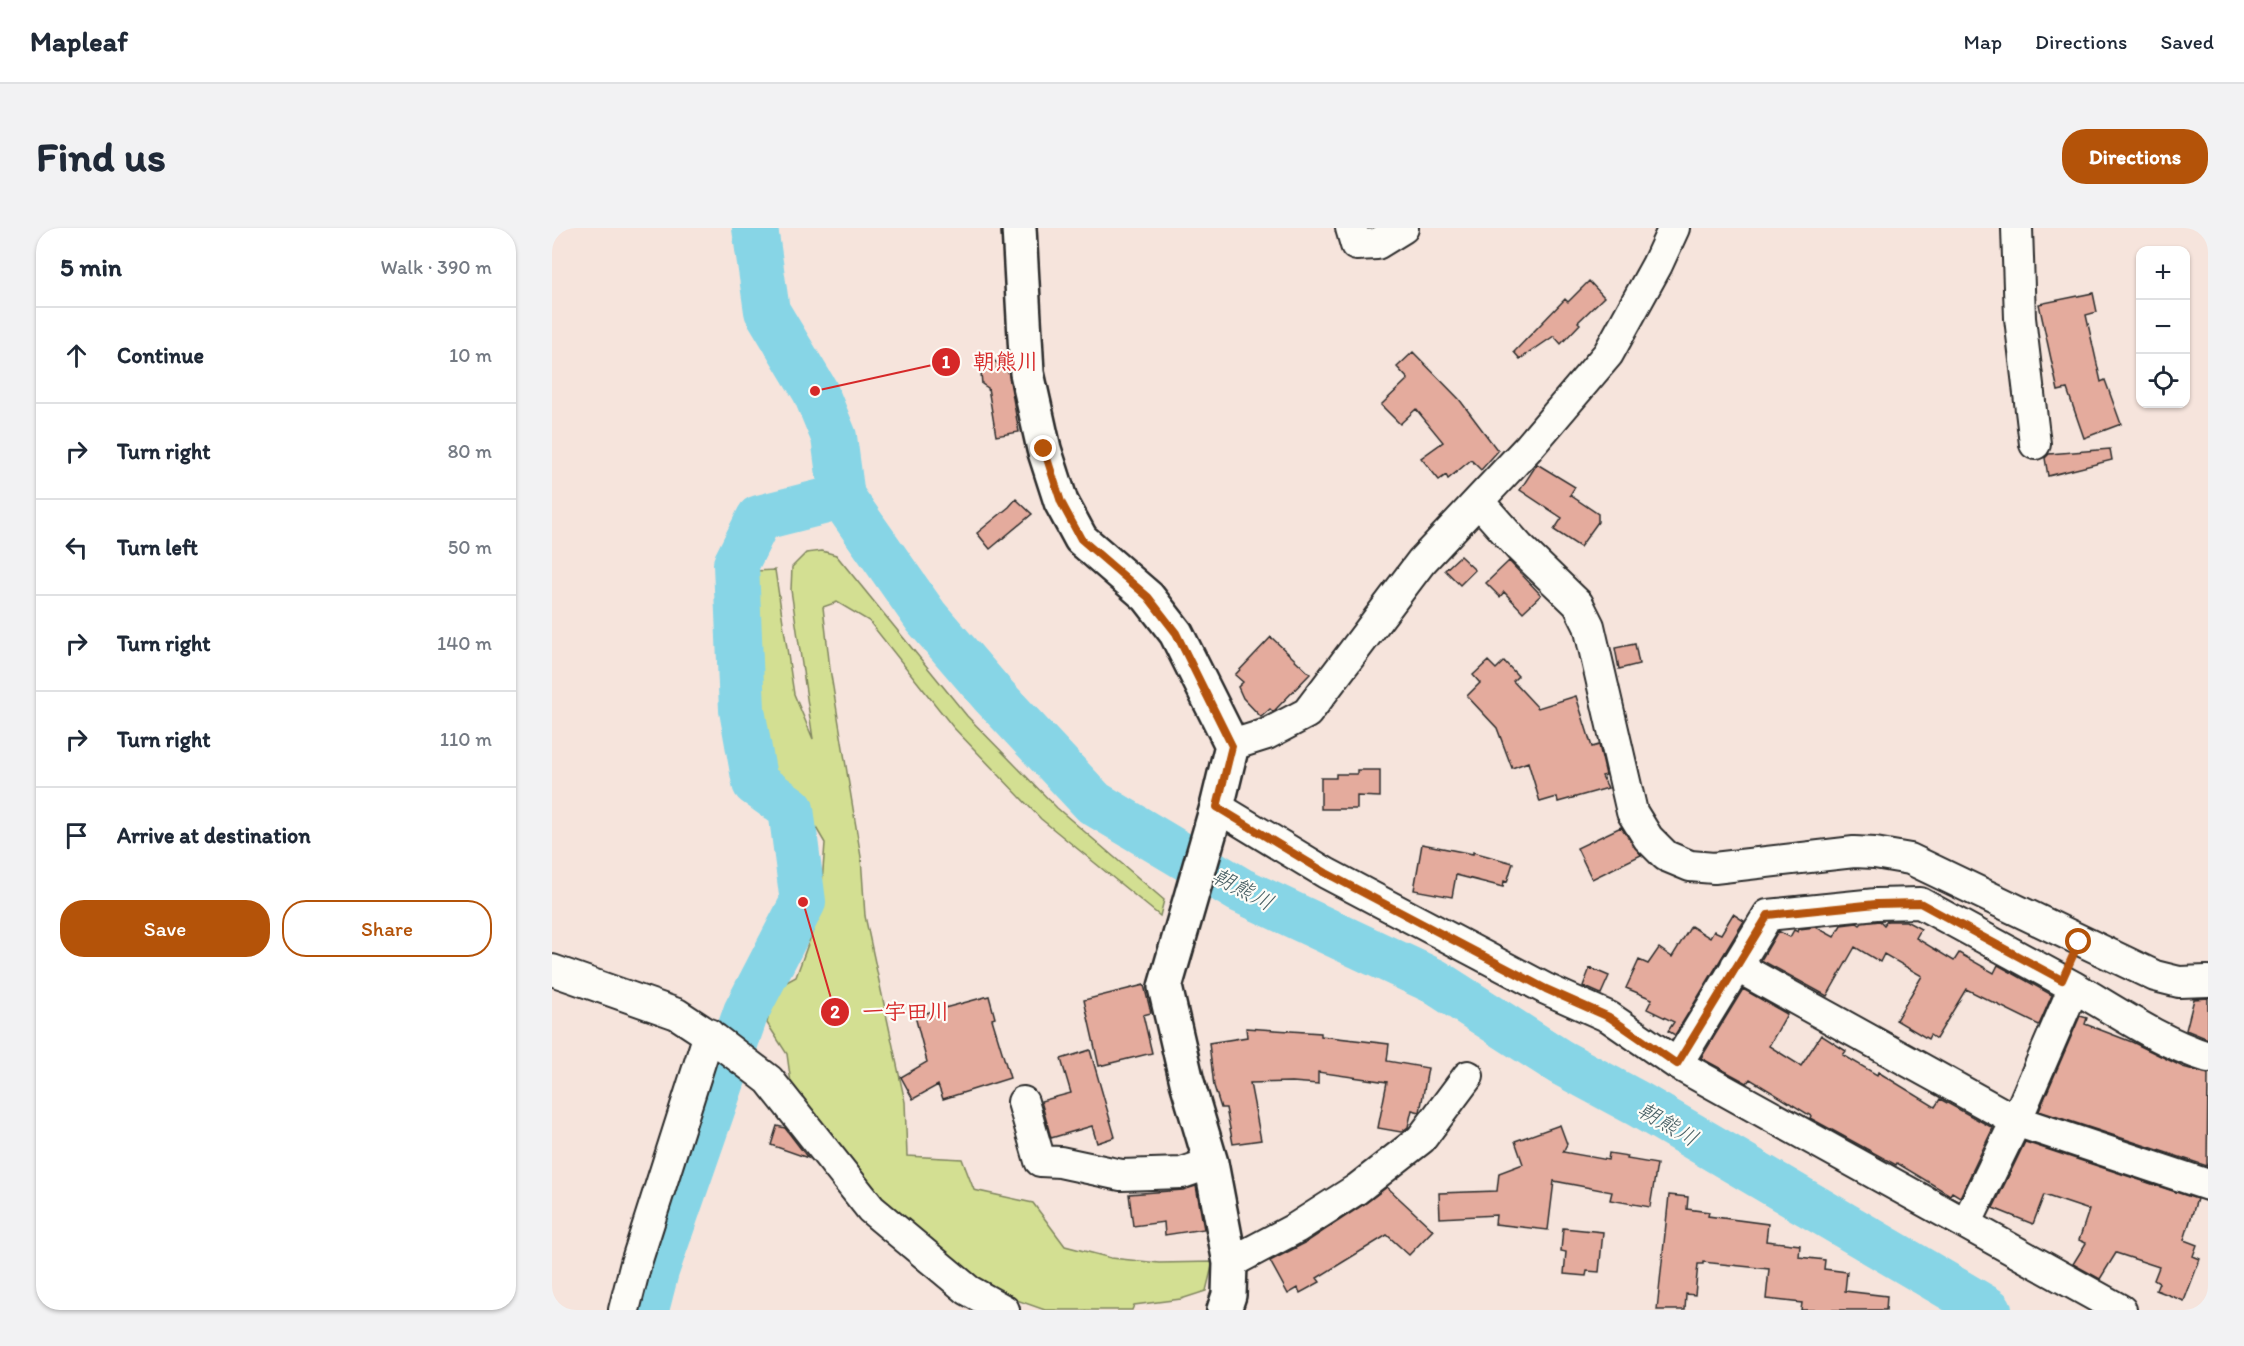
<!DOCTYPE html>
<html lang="en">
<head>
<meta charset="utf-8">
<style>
	body { margin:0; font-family:Itim,"Klee One",sans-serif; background:#f2f2f3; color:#1f2937 }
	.controls { position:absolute; right:18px; top:18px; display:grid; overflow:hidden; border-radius:12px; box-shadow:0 2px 4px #0004 }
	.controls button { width:54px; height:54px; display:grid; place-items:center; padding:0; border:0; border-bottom:2px solid #e0e1e3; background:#fff; color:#1f2937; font:30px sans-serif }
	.stop { position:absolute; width:18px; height:18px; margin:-14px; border:4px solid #b45309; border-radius:50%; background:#fff }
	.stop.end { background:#b45309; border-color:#fff; box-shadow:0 2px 6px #0008 }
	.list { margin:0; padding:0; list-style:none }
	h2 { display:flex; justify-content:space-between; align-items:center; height:78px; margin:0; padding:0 24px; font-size:26px }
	h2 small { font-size:20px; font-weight:400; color:#747a83 }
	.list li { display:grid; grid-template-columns:39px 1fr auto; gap:18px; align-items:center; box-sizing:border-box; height:96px; padding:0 24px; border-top:2px solid #e0e1e3 }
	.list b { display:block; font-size:22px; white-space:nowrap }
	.list em { font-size:20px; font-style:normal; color:#747a83 }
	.actions { display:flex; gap:12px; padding:18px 24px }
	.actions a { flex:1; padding:14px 0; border:2px solid #b45309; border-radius:24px; text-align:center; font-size:21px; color:#b45309 }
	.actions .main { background:#b45309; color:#fff }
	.icon { flex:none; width:33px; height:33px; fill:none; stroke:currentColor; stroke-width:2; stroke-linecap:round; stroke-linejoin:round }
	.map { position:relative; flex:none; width:1656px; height:1082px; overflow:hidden; border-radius:24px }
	header { display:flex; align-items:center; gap:36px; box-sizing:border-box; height:84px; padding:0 30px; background:#fff; border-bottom:2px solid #e0e1e3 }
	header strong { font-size:28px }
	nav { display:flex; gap:33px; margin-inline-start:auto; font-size:21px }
	.intro { display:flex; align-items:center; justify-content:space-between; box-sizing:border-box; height:144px; padding:0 36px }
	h1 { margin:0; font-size:42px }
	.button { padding:15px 27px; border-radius:24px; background:#b45309; color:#fff; font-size:21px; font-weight:700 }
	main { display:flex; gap:36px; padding:0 36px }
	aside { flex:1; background:#fff; border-radius:24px; box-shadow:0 2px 4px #0004 }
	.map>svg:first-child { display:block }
</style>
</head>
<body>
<header>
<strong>Mapleaf</strong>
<nav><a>Map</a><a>Directions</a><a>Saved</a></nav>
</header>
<div class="intro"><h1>Find us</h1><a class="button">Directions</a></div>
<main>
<aside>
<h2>5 min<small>Walk · 390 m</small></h2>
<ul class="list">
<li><svg class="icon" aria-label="ahead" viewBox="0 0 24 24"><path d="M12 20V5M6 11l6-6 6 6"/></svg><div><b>Continue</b></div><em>10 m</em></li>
<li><svg class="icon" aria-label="right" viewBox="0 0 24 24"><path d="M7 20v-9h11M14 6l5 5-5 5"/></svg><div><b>Turn right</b></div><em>80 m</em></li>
<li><svg class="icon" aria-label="left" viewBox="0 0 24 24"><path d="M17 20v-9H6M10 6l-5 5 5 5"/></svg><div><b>Turn left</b></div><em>50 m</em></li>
<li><svg class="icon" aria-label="right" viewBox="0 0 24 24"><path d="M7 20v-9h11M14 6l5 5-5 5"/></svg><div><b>Turn right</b></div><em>140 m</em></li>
<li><svg class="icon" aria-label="right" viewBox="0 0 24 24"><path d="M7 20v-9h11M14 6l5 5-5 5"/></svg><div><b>Turn right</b></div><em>110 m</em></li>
<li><svg class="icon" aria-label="arrive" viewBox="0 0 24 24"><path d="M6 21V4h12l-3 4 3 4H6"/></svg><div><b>Arrive at destination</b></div></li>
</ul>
<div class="actions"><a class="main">Save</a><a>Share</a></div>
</aside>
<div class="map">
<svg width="1656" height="1082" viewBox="0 0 1656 1082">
	<rect width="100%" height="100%" fill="#f6e4dc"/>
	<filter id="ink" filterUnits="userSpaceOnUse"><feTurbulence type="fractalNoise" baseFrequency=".0167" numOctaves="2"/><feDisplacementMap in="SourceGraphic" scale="12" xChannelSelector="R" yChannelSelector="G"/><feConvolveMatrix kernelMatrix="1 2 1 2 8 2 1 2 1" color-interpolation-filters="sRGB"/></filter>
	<g filter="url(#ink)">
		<path fill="#d3df92" stroke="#7f855e" stroke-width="1.5" d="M 270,323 L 284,327 L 415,488 L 505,580 L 612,672 L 608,688 L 489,591 L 401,499 L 317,393 L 285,374 L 271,379 L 278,441 L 309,629 L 313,688 L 353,874 L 355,928 L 410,931 L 422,962 L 481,975 L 513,1018 L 559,1030 L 607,1035 L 661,1034 L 654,1063 L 629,1071 L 582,1077 L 580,1082 L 493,1082 L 425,1058 L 357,1000 L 312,950 L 239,855 L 235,826 L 215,795 L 222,761 L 244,749 L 268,683 L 273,615 L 236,552 L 215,552 L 204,508 L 206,468 L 202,343 L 223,342 L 242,466 L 261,511 L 239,362 L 240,339 L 254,325 Z"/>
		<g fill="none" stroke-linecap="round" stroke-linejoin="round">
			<path stroke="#87d5e6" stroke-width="46" d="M 203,0 L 215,83 L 263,163 L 282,209 L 290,269 L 374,389 L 440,466 L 542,575 L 688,662 L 882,753 L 1008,834 L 1086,876 L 1437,1082
				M 94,1082 L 104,1043 L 194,784 L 251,674 L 239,581 L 203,555 L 190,482 L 184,336 L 207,290 L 290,269"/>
		</g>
		<path fill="#e4ab9d" stroke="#2b2b2b" stroke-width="1.5" d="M 1037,53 L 1052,69 L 1026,94 L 1028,96 L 1009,116 L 1002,108 L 968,131 L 962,124 L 1013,71 L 1016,74 Z
			M 1541,65 L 1545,84 L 1534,87 L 1549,154 L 1553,152 L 1569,196 L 1532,210 L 1515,161 L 1506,163 L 1487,76 Z
			M 427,123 L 456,142 L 467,204 L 444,208 L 436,160 L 430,156 Z
			M 861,124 L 907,171 L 946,223 L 929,242 L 919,232 L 896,251 L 894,247 L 887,252 L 869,230 L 891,214 L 864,181 L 848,196 L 829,177 L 856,151 L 845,139 Z
			M 1558,221 L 1560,232 L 1496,248 L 1493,230 L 1497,226 Z
			M 985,236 L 1023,259 L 1018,267 L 1046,286 L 1046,294 L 1028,319 L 1002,302 L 1010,290 L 968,262 Z
			M 464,271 L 480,286 L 438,321 L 425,305 L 457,279 Z
			M 908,328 L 923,342 L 908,357 L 893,342 Z
			M 957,333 L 989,367 L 971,384 L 952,364 L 948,369 L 934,355 Z
			M 719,409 L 758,446 L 723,482 L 721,484 L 718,481 L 709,489 L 691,470 L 686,459 L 691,454 L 683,447 Z
			M 1083,416 L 1087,436 L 1067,441 L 1063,420 Z
			M 936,433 L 944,441 L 952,433 L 966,448 L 961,453 L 986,480 L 1024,468 L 1040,519 L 1047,517 L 1054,547 L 1050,548 L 1056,560 L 1006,574 L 1005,569 L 988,574 L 976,534 L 960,540 L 945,500 L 915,468 L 928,455 L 921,447 Z
			M 805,542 L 828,542 L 828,569 L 805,568 L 805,581 L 769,581 L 769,550 L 784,550 L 784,546 L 805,546 Z
			M 1069,599 L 1089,627 L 1040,651 L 1025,620 Z
			M 870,616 L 921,626 L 921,624 L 961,635 L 955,654 L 952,653 L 951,659 L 904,647 L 900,669 L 862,662 Z
			M 1181,686 L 1192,693 L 1123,807 L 1116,803 L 1122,794 L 1095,781 L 1100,771 L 1074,760 L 1087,732 L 1096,736 L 1107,720 L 1120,729 L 1139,698 L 1158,710 L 1162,703 L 1169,706 Z
			M 1328,693 L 1332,697 L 1335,693 L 1354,693 L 1369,701 L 1364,710 L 1402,733 L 1407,725 L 1442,745 L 1446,737 L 1500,767 L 1487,797 L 1414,761 L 1384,811 L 1378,807 L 1376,811 L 1344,792 L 1370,748 L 1332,726 L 1328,734 L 1303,719 L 1275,768 L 1209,732 L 1226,703 L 1238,709 L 1242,702 L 1246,704 L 1247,701 L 1264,699 L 1282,709 L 1289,697 L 1305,695 L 1308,697 L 1310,695 Z
			M 1038,740 L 1057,748 L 1049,766 L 1031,758 Z
			M 592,757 L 599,785 L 591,787 L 600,825 L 547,838 L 532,772 Z
			M 1191,761 L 1235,786 L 1217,818 L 1249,838 L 1269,807 L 1294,823 L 1291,827 L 1325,847 L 1326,844 L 1383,879 L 1388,871 L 1441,900 L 1408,969 L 1400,964 L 1398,967 L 1345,935 L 1344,937 L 1258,890 L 1259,888 L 1198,851 L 1195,855 L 1149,830 Z
			M 437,768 L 443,790 L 440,791 L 458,850 L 391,871 L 386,857 L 361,871 L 349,849 L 375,834 L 363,788 Z
			M 1656,770 L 1656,811 L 1634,802 L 1642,771 Z
			M 1528,788 L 1535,790 L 1533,796 L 1580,814 L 1631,839 L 1656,846 L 1655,938 L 1487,883 Z
			M 694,800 L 769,805 L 769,808 L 837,816 L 835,833 L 876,840 L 868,884 L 860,882 L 856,899 L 849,904 L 826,900 L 835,854 L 766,844 L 766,856 L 740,854 L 698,855 L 709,912 L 681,916 L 674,880 L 669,880 L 662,858 L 657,815 L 695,809 Z
			M 538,822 L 563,909 L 545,915 L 540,898 L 499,910 L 489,873 L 519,865 L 509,831 Z
			M 1008,897 L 1015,916 L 1011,924 L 1056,932 L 1057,925 L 1076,928 L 1075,931 L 1105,936 L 1098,979 L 1058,972 L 1060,964 L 1002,953 L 996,1002 L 943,996 L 944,987 L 888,990 L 887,965 L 945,963 L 947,945 L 971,936 L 963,913 Z
			M 225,898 L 233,900 L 256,930 L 219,917 Z
			M 1473,914 L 1645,971 L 1632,1012 L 1645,1017 L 1641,1028 L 1648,1031 L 1632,1073 L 1604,1062 L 1607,1055 L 1602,1052 L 1607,1039 L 1564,1025 L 1548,1051 L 1521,1036 L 1534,1015 L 1527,1012 L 1537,982 L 1492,967 L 1481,996 L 1441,980 Z
			M 644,958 L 652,1001 L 613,1007 L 612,994 L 581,998 L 577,966 L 631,962 Z
			M 835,959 L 881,1002 L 857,1027 L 835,1007 L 765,1050 L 768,1054 L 748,1065 L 746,1060 L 736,1066 L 718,1033 L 753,1015 L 814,975 Z
			M 1117,967 L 1136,969 L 1135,981 L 1157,984 L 1156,988 L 1216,996 L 1214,1013 L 1248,1017 L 1247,1029 L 1273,1032 L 1272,1041 L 1295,1044 L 1293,1063 L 1335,1068 L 1334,1082 L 1249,1082 L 1250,1075 L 1214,1071 L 1217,1041 L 1151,1034 L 1151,1036 L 1146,1036 L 1143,1067 L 1134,1066 L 1133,1082 L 1105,1082 Z
			M 1011,1000 L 1051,1004 L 1047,1044 L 1035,1043 L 1034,1048 L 1012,1046 L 1014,1024 L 1009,1023 Z"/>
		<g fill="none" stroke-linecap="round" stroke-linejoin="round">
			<defs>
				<path id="street" d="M 799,0 L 804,17 L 825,16 L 851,0
					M 1465,0 L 1468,90 L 1483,216
					M 927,274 L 967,319 L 1026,376 L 1037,398 L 1080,584 L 1096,610 L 1114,628 L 1138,638 L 1162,640 L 1302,624 L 1323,625 L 1358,631 L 1603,748 L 1627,754 L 1656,753
					M 680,517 L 715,506 L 755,485 L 869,334 L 977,219 L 1056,126 L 1105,37 L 1122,0
					M 665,579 L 774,645 L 994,761 L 1057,789 L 1125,836 L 1414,996 L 1464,893 L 1522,759 C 1565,784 1608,814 1656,829
					M 1184,738 L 1464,893 L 1656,957
					M 0,742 L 125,786 L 163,811 L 217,852 L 319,981 L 416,1062 L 452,1082
					M 1125,836 L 1216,687 L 1324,676 L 1368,675 L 1522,759
					M 471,874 L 488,933 L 508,934 L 569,947 L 630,945 L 659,935
					M 1414,996 L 1569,1082
					M 678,1035 L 744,1000 L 805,961 L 869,911 L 916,848
					M 72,1082 L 84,1035 L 157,806"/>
				<path id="secondary" d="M 467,0 L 475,145 L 492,221 L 509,274 L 529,311 L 596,369 L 624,405 L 680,517 L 665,579 L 613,759 L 635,854 L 659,935 L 678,1035 L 677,1067 L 672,1082"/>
			</defs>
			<use href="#street" stroke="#2b2b2b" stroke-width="34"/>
			<use href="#secondary" stroke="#2b2b2b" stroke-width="38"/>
			<use href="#street" stroke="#fdfcf7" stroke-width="30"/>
			<use href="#secondary" stroke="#fdfcf7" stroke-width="33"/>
		</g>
	</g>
	<g fill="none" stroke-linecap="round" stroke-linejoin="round" filter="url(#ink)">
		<path stroke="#b45309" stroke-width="8" d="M 492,221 L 509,274 L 529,311 L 596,369 L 624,405 L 680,518 L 665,579 L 774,645 L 994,761 L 1057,789 L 1125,836 L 1216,687 L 1324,676 L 1368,675 L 1510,752 L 1527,714"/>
	</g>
	<g text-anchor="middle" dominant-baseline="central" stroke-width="4.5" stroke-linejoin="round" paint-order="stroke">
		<g font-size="22" font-style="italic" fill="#475e63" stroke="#fdfcf7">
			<text transform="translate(691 661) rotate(28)">朝熊川</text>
			<text transform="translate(1116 896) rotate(30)">朝熊川</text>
		</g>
	</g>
	<path fill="none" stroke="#d62828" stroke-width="2" d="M263 163L394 134M251 674L283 784"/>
	<g fill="#d62828" stroke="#fdfcf7" stroke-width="2">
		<circle cx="263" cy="163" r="6"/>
		<circle cx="251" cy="674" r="6"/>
		<circle cx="394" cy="134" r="15"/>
		<circle cx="283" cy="784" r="15"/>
	</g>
	<g font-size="18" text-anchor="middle" font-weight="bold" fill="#fff">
		<text x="394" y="140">1</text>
		<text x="283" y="790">2</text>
	</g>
	<g font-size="22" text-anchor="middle" font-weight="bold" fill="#d62828" stroke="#fdfcf7" stroke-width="4.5" stroke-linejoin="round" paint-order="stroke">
		<text x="454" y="141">朝熊川</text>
		<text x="354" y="791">一宇田川</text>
	</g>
</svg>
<div class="controls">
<button>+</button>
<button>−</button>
<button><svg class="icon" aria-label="locate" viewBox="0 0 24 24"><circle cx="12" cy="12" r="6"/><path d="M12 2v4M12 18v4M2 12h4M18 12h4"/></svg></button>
</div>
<div class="stop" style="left:1527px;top:714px"></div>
<div class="stop end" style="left:492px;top:221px"></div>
</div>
</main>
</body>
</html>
